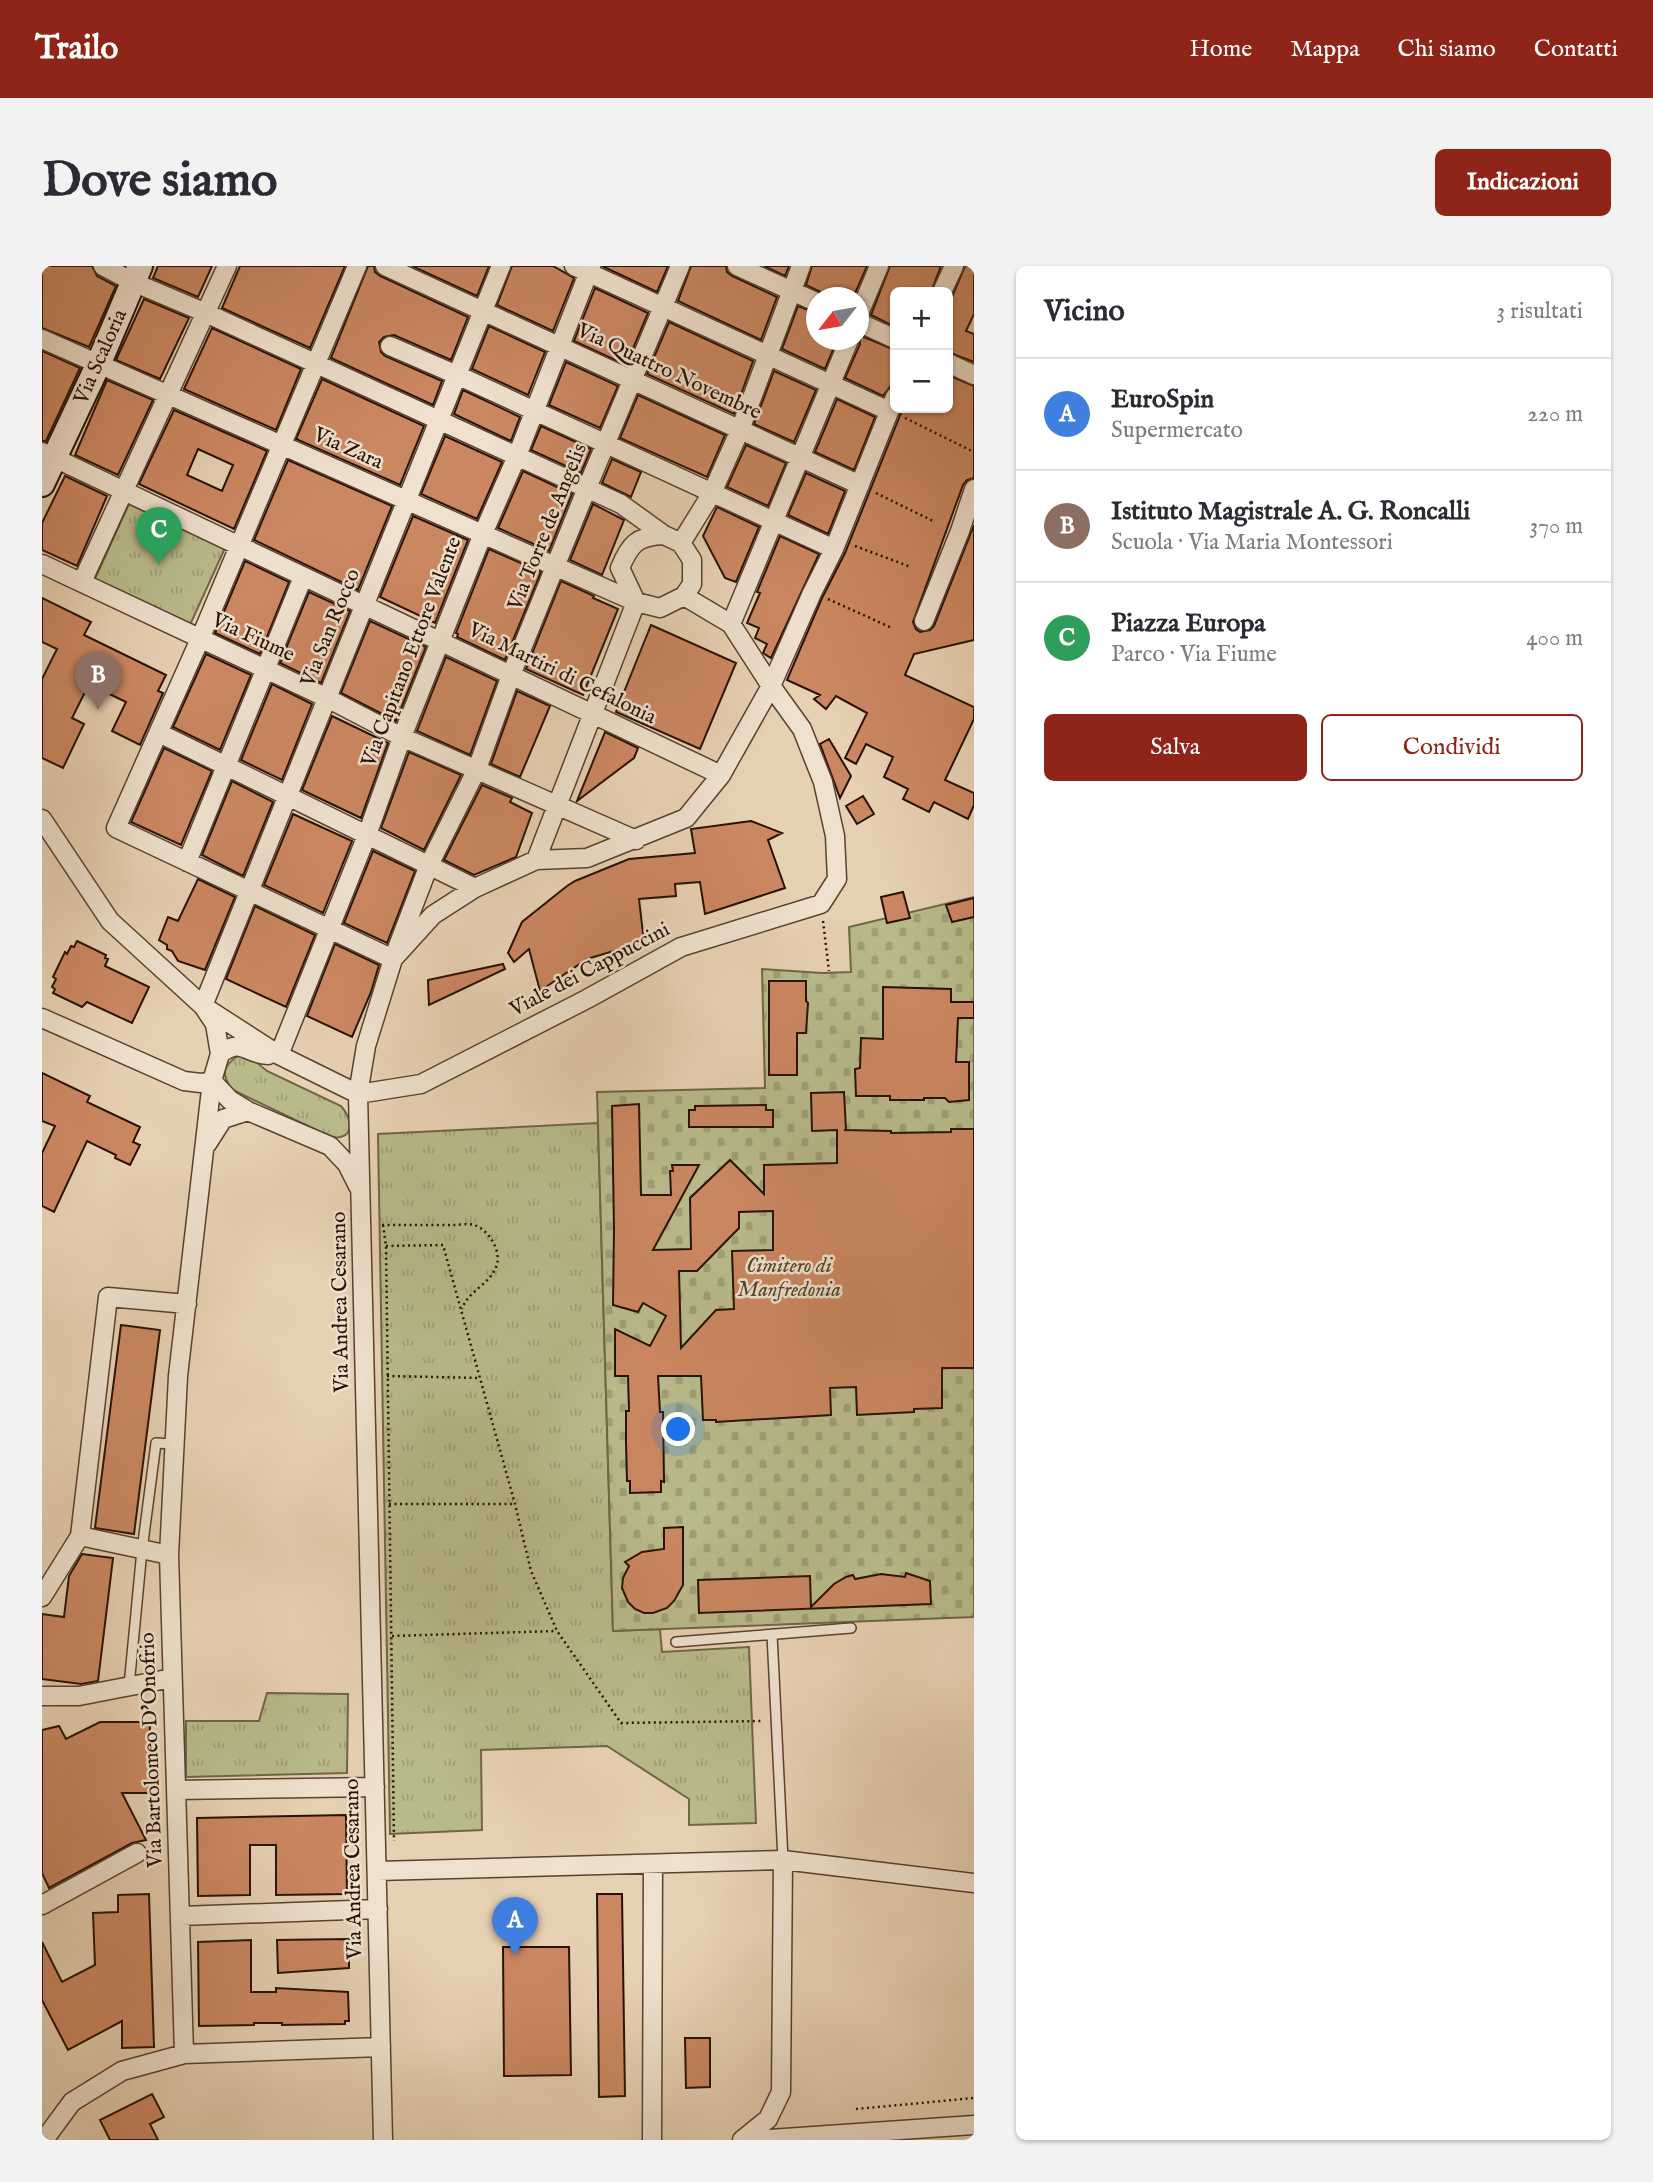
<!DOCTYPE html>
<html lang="it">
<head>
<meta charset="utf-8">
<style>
	body { margin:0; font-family:"IM FELL English",serif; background:#f2f2f3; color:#2b2b33 }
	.controls { position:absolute; right:21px; top:21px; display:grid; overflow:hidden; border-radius:10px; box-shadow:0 2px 5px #0004 }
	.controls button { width:63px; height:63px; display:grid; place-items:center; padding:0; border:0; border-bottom:2px solid #e1e1e2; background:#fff; color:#2b2b33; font:35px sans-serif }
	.compass { position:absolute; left:764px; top:21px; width:63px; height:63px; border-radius:50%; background:#fff; box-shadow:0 2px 5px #0004; rotate:239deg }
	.you { position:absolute; left:637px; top:1164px; width:24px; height:24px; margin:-18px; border:5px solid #fff; border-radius:50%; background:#1a73e8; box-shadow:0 0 0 10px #1a73e833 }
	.badge { display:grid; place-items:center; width:46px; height:46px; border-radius:50%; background:#8f2418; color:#fff; font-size:23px; font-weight:700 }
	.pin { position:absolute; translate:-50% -58px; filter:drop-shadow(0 2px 4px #0008) }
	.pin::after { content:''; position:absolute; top:37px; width:24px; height:21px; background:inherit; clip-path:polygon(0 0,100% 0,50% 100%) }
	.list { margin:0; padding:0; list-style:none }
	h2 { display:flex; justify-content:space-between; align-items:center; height:91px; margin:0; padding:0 28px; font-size:30px }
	h2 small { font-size:23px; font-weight:400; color:#7c7c81 }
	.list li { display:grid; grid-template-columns:46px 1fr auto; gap:21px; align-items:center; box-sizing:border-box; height:112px; padding:0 28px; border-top:2px solid #e1e1e2 }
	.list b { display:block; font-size:26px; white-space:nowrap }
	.list p { margin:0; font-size:23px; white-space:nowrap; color:#7c7c81 }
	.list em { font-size:23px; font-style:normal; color:#7c7c81 }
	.actions { display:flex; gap:14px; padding:21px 28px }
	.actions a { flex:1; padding:16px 0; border:2px solid #8f2418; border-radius:10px; text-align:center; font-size:24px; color:#8f2418 }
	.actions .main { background:#8f2418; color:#fff }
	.map { position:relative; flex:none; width:932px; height:1874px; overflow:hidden; border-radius:10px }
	header { display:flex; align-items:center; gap:42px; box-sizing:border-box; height:98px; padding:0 35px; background:#8f2418; color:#fff }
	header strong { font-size:33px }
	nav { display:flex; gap:38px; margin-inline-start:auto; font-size:24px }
	.intro { display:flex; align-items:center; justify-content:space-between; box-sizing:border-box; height:168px; padding:0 42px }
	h1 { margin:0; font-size:49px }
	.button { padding:18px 32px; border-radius:10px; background:#8f2418; color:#fff; font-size:24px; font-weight:700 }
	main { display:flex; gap:42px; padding:0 42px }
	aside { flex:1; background:#fff; border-radius:10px; box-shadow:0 2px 5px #0004 }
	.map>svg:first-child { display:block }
</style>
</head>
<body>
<header>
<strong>Trailo</strong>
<nav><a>Home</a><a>Mappa</a><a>Chi siamo</a><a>Contatti</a></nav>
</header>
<div class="intro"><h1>Dove siamo</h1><a class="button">Indicazioni</a></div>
<main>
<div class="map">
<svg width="932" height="1874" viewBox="0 0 932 1874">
	<defs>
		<pattern id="grass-tufts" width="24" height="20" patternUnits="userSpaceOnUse" patternTransform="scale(1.75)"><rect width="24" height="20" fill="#b9ba8a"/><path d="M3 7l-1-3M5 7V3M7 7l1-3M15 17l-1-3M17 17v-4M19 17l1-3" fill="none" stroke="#9f9f75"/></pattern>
		<pattern id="cemetery-stones" width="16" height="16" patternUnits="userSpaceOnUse" patternTransform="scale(1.75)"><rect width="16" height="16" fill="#b9ba8a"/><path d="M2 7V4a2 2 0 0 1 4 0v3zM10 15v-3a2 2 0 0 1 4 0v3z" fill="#9f9f75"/></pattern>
	</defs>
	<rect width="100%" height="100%" fill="#e7d1b3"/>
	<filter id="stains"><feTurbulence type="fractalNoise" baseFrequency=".00286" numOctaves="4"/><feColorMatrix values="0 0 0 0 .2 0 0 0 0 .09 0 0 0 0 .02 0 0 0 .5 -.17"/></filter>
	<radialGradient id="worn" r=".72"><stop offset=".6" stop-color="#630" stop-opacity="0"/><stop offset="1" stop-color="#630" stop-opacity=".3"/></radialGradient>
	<path fill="url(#grass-tufts)" stroke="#706646" stroke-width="2" d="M 87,238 L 183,282 L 148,359 L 52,315 Z
		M 196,790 L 208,791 L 225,805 L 299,840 C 311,853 313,875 289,871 L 191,824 C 179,810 180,800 196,790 Z
		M 556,857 L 571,1365 L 618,1363 L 620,1386 L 707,1381 L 714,1557 L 647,1559 L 647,1533 L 565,1480 L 439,1484 L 440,1564 L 348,1568 L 336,868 Z
		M 225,1427 L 306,1428 L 305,1507 L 144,1511 L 144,1455 L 217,1455 Z"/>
	<path fill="url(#cemetery-stones)" stroke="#706646" stroke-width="2" d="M 932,631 L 932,1351 L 571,1365 L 555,826 L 723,822 L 720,703 L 780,707 L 809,706 L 807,661 Z"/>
	<path fill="#cb8762" stroke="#281102" stroke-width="2" fill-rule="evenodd" d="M 0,0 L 50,0 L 55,10 L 74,20 L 47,81 L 0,62 Z
		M 116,0 L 170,0 L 156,31 L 111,12 Z
		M 198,0 L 303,0 L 268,82 L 180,42 Z
		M 326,0 L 332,0 L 333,6 L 338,10 L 426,51 L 409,94 L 352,69 L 342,71 L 337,76 L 339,86 L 343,90 L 400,115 L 391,139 L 289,92 Z
		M 370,0 L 447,0 L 435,30 Z
		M 470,0 L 511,0 L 532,12 L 511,65 L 455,39 Z
		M 560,0 L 626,0 L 615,26 Z
		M 649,0 L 684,0 L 685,6 L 690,10 L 735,31 L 719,74 L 636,35 Z
		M 722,0 L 747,0 L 743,10 Z
		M 770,0 L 825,0 L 811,32 L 791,32 L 764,19 Z
		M 848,0 L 899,0 L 889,26 L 853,26 L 853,61 L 829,49 Z
		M 923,0 L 932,0 L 932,48 L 924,65 L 932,68 L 932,96 L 906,86 L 906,36 L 910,31 Z
		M 553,22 L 606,47 L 584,99 L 532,75 Z
		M 102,33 L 147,52 L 118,113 L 74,94 Z
		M 756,40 L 774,47 L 774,74 L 795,74 L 783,103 L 740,83 Z
		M 627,56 L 711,95 L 692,148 L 605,108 Z
		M 447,60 L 503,86 L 486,129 L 430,103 Z
		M 170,62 L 259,103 L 234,164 L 142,123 Z
		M 817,69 L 853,84 L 853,114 L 841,130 L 803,112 L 818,78 Z
		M 0,85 L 38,102 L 4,175 L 0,175 Z
		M 524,96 L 576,120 L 558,162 L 507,139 Z
		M 732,105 L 774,124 L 752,176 L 712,158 Z
		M 906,109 L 932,120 L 932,212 L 925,214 L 921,219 L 871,356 L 874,363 L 878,366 L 888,364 L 892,360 L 932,259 L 932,374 L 872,388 L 863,409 L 932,441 L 932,453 L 903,514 L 932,527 L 932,539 L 926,553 L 892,536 L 887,546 L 861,533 L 866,523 L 842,511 L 851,491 L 824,478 L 814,498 L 803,492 L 825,447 L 794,430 L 784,443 L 772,433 L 778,429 L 745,414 L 780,332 L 803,287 L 861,142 L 906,142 Z
		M 280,113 L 382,160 L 358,219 L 254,173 Z
		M 65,114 L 111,134 L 76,209 L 33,189 Z
		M 421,124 L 478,151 L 469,175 L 412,148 Z
		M 596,129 L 683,169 L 665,211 L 578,172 Z
		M 795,133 L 833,151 L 812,204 L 773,186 Z
		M 132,144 L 225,185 L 192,263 L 97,218 ZM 156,183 L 191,199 L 180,225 L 145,209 Z
		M 499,160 L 549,183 L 539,207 L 489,184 Z
		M 403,170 L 460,196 L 435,253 L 379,228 Z
		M 704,179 L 744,197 L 726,240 L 685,221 Z
		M 570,193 L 599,206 L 589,231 L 560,217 Z
		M 246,194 L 350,240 L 316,324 L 212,274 Z
		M 481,205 L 530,228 L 507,285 L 456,262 Z
		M 764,207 L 803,225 L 786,268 L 746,249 Z
		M 23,210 L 65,230 L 35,300 L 0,284 L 0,257 Z
		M 551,238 L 582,254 L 560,309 L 528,294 Z
		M 675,241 L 717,261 L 694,316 L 683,312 L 661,270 Z
		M 371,250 L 426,274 L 393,357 L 338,331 Z
		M 738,270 L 777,288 L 729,392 L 721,387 L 725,378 L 713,372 L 717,362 L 705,357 L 718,327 L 715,326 Z
		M 447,283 L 499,306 L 463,394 L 415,371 L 416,368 L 414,367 Z
		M 203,295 L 247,316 L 218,388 L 173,367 Z
		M 519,315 L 552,330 L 551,332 L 576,343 L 541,429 L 484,403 Z
		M 267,326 L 308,345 L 279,417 L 238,397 Z
		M 0,332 L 49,356 L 42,369 L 124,409 L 116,425 L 121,427 L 98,479 L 70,465 L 84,436 L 47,418 L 30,452 L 42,458 L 21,502 L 0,492 L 0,413 L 15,383 L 0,376 Z
		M 328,355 L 384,381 L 354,455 L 299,427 Z
		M 609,359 L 694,397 L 658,483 L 574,446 Z
		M 164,388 L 209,409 L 178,484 L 131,461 Z
		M 404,391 L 455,415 L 428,489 L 375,465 Z
		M 230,418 L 270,438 L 240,514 L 199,494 Z
		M 475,425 L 508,440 L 478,511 L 449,498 Z
		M 290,450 L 346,477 L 319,552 L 260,524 Z
		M 563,466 L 596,482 L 592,492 L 535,535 Z
		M 787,473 L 809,510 L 798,532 L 778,478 Z
		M 122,482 L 170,505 L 139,579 L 89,556 Z
		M 367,486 L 419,509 L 382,584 L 339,562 Z
		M 190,515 L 231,536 L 201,610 L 160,589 Z
		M 440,519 L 470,532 L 468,536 L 490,547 L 474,591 L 432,609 L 402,594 Z
		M 821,530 L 832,548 L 815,558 L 804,540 Z
		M 251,548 L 310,575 L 281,647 L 222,619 Z
		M 709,555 L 740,567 L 726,574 L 743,622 L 663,648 L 658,616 L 633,618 L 634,630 L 597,633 L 602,676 L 545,693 L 498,725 L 487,683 L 472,696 L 466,687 L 480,656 L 525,620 L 533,615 L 587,593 L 653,587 L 649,563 Z
		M 331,585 L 373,605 L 345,677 L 302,657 Z
		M 156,613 L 193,631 L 163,704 L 136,695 L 130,685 L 125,683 L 125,679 L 117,674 L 126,651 L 136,655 Z
		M 861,626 L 868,652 L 845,657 L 839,631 Z
		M 932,632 L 932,651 L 910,656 L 904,639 Z
		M 213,640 L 273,669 L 244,741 L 184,713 Z
		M 35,675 L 64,689 L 63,692 L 66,693 L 63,700 L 107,721 L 90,757 L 45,736 L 40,741 L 11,727 L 13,723 L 10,721 L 14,713 L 11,711 L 23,686 L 25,688 L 29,680 L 32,681 Z
		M 293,678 L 337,699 L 329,726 L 310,771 L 265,750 Z
		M 461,698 L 463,703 L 387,739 L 386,714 Z
		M 727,715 L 764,715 L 764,735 L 766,737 L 764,767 L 755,767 L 755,809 L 727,809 Z
		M 841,721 L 909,723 L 909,736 L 932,736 L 932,752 L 916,752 L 914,796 L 927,796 L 927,834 L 907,836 L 903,832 L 882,832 L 882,834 L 848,834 L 848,830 L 814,830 L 813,803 L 818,802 L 819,772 L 841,773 Z
		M 0,807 L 48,830 L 45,836 L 98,861 L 91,876 L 98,879 L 88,899 L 73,892 L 74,889 L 45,875 L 12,946 L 0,940 L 0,887 L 13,860 L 0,855 Z
		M 802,826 L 804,864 L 802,864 L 849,865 L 849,867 L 909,866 L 909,863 L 932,863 L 932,1102 L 900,1102 L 900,1142 L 872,1143 L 872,1146 L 815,1149 L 814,1121 L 788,1122 L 789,1149 L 674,1156 L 674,1154 L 661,1154 L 659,1110 L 616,1110 L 618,1146 L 621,1146 L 622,1216 L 619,1215 L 619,1226 L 588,1227 L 588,1215 L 585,1215 L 584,1176 L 584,1145 L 587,1145 L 586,1110 L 573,1110 L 573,1063 L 608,1080 L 624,1050 L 601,1037 L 596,1046 L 571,1039 L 572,963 L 570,840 L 597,838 L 599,929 L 629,929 L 628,905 L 631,905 L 630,899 L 657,899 L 611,984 L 649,983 L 648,932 L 688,894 L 722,928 L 722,899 L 795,897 L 795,864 L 770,865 L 769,827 ZM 731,945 L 731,984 L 690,985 L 692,1043 L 674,1044 L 639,1082 L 637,1005 L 655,1005 L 697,962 L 697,946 Z
		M 724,839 L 724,844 L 731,844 L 731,861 L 647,861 L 647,844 L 653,844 L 653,840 Z
		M 79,1059 L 118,1064 L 92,1268 L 53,1262 Z
		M 641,1261 L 641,1319 L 632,1335 L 625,1342 L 611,1347 L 602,1347 L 593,1343 L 586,1336 L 580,1322 L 581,1312 L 587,1300 L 583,1296 L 600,1286 L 622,1283 L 622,1262 Z
		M 40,1288 L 71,1292 L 56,1415 L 39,1418 L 0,1413 L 0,1348 L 22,1351 L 27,1310 Z
		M 864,1307 L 888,1315 L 889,1338 L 657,1347 L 656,1314 L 768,1310 L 769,1341 L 792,1318 L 804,1311 L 811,1309 L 813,1313 L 839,1308 L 863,1311 Z
		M 58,1456 L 108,1456 L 107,1527 L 80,1527 L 104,1574 L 90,1577 L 7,1622 L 0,1607 L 0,1464 L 17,1460 L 24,1473 Z
		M 304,1549 L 305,1628 L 234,1629 L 234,1579 L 208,1579 L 208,1629 L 156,1630 L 155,1552 Z
		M 107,1628 L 112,1781 L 80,1782 L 80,1755 L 26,1784 L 0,1734 L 0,1676 L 20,1716 L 53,1699 L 51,1647 L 76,1646 L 76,1629 Z
		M 555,1628 L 580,1628 L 583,1830 L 557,1831 Z
		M 307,1673 L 307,1702 L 236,1707 L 235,1674 Z
		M 209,1674 L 209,1726 L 234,1726 L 234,1722 L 306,1726 L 307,1755 L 303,1755 L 303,1758 L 240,1759 L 240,1757 L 212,1757 L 212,1759 L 157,1760 L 156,1676 Z
		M 461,1681 L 527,1681 L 529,1809 L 462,1810 Z
		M 643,1772 L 668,1772 L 668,1821 L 644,1822 Z
		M 110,1828 L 122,1851 L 108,1858 L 116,1874 L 68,1874 L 58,1854 Z"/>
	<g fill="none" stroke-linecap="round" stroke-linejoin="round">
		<defs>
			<path id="lane" d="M 730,1368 L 741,1594
				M 634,1376 L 809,1362
				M 87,1420 L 100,1284 L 114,1177 L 132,1178"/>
			<path id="street" d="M 315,0 L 158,373 L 74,562 L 351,693 L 387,599 L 435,503 L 469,409 L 545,222 L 638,0
				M 343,0 L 818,219
				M 532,0 L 847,145
				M 695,0 L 774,36
				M 900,26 L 912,0
				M 816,50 L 837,0
				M 816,56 L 853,73
				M 0,73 L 594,336 L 618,342 L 642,330 L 650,318 L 650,294 L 639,277 L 622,269 L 579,238 L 164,47 L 91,16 L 61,0
				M 348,80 L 415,109 L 792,283
				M 906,97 L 932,109
				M 0,186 L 679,509
				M 639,277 L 670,227 L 698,164 L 759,0
				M 0,298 L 285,432 L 360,471 L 594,574
				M 40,316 L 185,0
				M 594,336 L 578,302 C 588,278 595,270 622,269
				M 882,355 L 918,265 L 932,223
				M 689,358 L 807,74
				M 117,467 L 433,622
				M 0,553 L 68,655 L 161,740 L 237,789 L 316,828
				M 494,594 L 594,336
				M 145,596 L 261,311
				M 161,740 L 459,0
				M 0,752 L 142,815 L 159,817 L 170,815
				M 178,788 C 200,771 203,788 226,789
				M 237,789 L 325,569 L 360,471 L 440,270 L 475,190 L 549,0
				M 170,815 L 188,834 L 206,845 L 288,880 L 305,898 L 316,920
				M 316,828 L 379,818 L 545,733 L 639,681 L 779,638 L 795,613 L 793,570 L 781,516 L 760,463 L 729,420 L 689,358 L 642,330
				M 165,878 L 181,853 L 206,845
				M 38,1270 L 127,1289
				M 0,1331 L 38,1270 L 66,1031 L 145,1038
				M 0,1430 L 37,1430 L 130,1412
				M 134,1524 L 333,1521
				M 335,1605 L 741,1594 L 932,1617
				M 0,1639 L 95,1587
				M 138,1650 L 336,1643
				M 142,1788 L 127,1289 L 136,1110 L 170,815 L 178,788 L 173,758 L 161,740
				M 2,1874 L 30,1836 L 80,1805 L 142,1788 L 339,1781
				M 341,1874 L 316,828 L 324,780 L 351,693 L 391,649 L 433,622 L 494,594 L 545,592 L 644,552 L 679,509 L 729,420 L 770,327 L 792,283 L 853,131
				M 610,1874 L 611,1598
				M 700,1874 L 726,1853 L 739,1826 L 741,1594
				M 714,1874 L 932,1859"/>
			<path id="secondary" d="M 0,218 L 56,99 L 98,0"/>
		</defs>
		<use href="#lane" stroke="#58412e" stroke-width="12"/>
		<use href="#street" stroke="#58412e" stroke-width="21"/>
		<use href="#secondary" stroke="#281102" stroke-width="28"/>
		<path stroke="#281102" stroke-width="2.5" stroke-dasharray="2 3.5" stroke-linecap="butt" d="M 863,152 L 932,186
			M 834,227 L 891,255
			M 813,280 L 869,301
			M 786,333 L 850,362
			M 781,655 L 787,705
			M 340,959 C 364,959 387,959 411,959 C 417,959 426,957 432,959 C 446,963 459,984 455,998 C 450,1018 427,1023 420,1043
			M 341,959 L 344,980 L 352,1575
			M 344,980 L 401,979 L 473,1238 L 489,1305 L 515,1365 L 579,1457 L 721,1455
			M 345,1110 L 438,1112
			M 347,1238 L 473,1238
			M 350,1370 L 515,1365
			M 814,1843 L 932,1832"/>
		<use href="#lane" stroke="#efe1ce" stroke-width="9"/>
		<use href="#street" stroke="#efe1ce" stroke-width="18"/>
		<use href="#secondary" stroke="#efe1ce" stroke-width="24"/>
	</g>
	<g text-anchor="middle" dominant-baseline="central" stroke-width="5" stroke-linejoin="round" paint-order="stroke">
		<g font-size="21" fill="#281102" stroke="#efe1ce">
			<text transform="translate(59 91) rotate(-66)">Via Scaloria</text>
			<text transform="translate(627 106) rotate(25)">Via Quattro Novembre</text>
			<text transform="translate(306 183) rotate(24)">Via Zara</text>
			<text transform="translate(506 261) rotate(-68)">Via Torre de Angelis</text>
			<text transform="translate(289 362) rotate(-68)">Via San Rocco</text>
			<text transform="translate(211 372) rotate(25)">Via Fiume</text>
			<text transform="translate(370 386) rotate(-69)">Via Capitano Ettore Valente</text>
			<text transform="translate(520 408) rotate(26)">Via Martiri di Cefalonia</text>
			<text transform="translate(548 704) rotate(-28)">Viale dei Cappuccini</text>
			<text transform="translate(299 1036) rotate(-91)">Via Andrea Cesarano</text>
			<text transform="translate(110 1484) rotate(-92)">Via Bartolomeo D'Onofrio</text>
			<text transform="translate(312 1603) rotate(-91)">Via Andrea Cesarano</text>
		</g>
		<g font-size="21" font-style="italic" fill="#54442b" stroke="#efe1ce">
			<text x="747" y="1000">Cimitero di<tspan x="747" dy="24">Manfredonia</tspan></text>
		</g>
	</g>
	<rect width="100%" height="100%" filter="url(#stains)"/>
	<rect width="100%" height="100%" fill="url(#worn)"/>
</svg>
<div class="controls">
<button>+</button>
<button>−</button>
</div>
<svg class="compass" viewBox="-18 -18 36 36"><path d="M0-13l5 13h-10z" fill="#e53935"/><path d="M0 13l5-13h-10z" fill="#7c7c81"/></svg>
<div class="you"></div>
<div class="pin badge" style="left:473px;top:1689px;background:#3f7fe0">A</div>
<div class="pin badge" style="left:56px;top:444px;background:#8d6e63">B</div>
<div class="pin badge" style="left:117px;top:299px;background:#2e9e5b">C</div>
</div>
<aside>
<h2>Vicino<small>3 risultati</small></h2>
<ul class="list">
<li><span class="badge" style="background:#3f7fe0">A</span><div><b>EuroSpin</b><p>Supermercato</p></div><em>220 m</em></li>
<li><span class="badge" style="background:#8d6e63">B</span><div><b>Istituto Magistrale A. G. Roncalli</b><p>Scuola · Via Maria Montessori</p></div><em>370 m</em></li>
<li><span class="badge" style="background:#2e9e5b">C</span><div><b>Piazza Europa</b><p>Parco · Via Fiume</p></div><em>400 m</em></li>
</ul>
<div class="actions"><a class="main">Salva</a><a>Condividi</a></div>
</aside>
</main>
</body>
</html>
